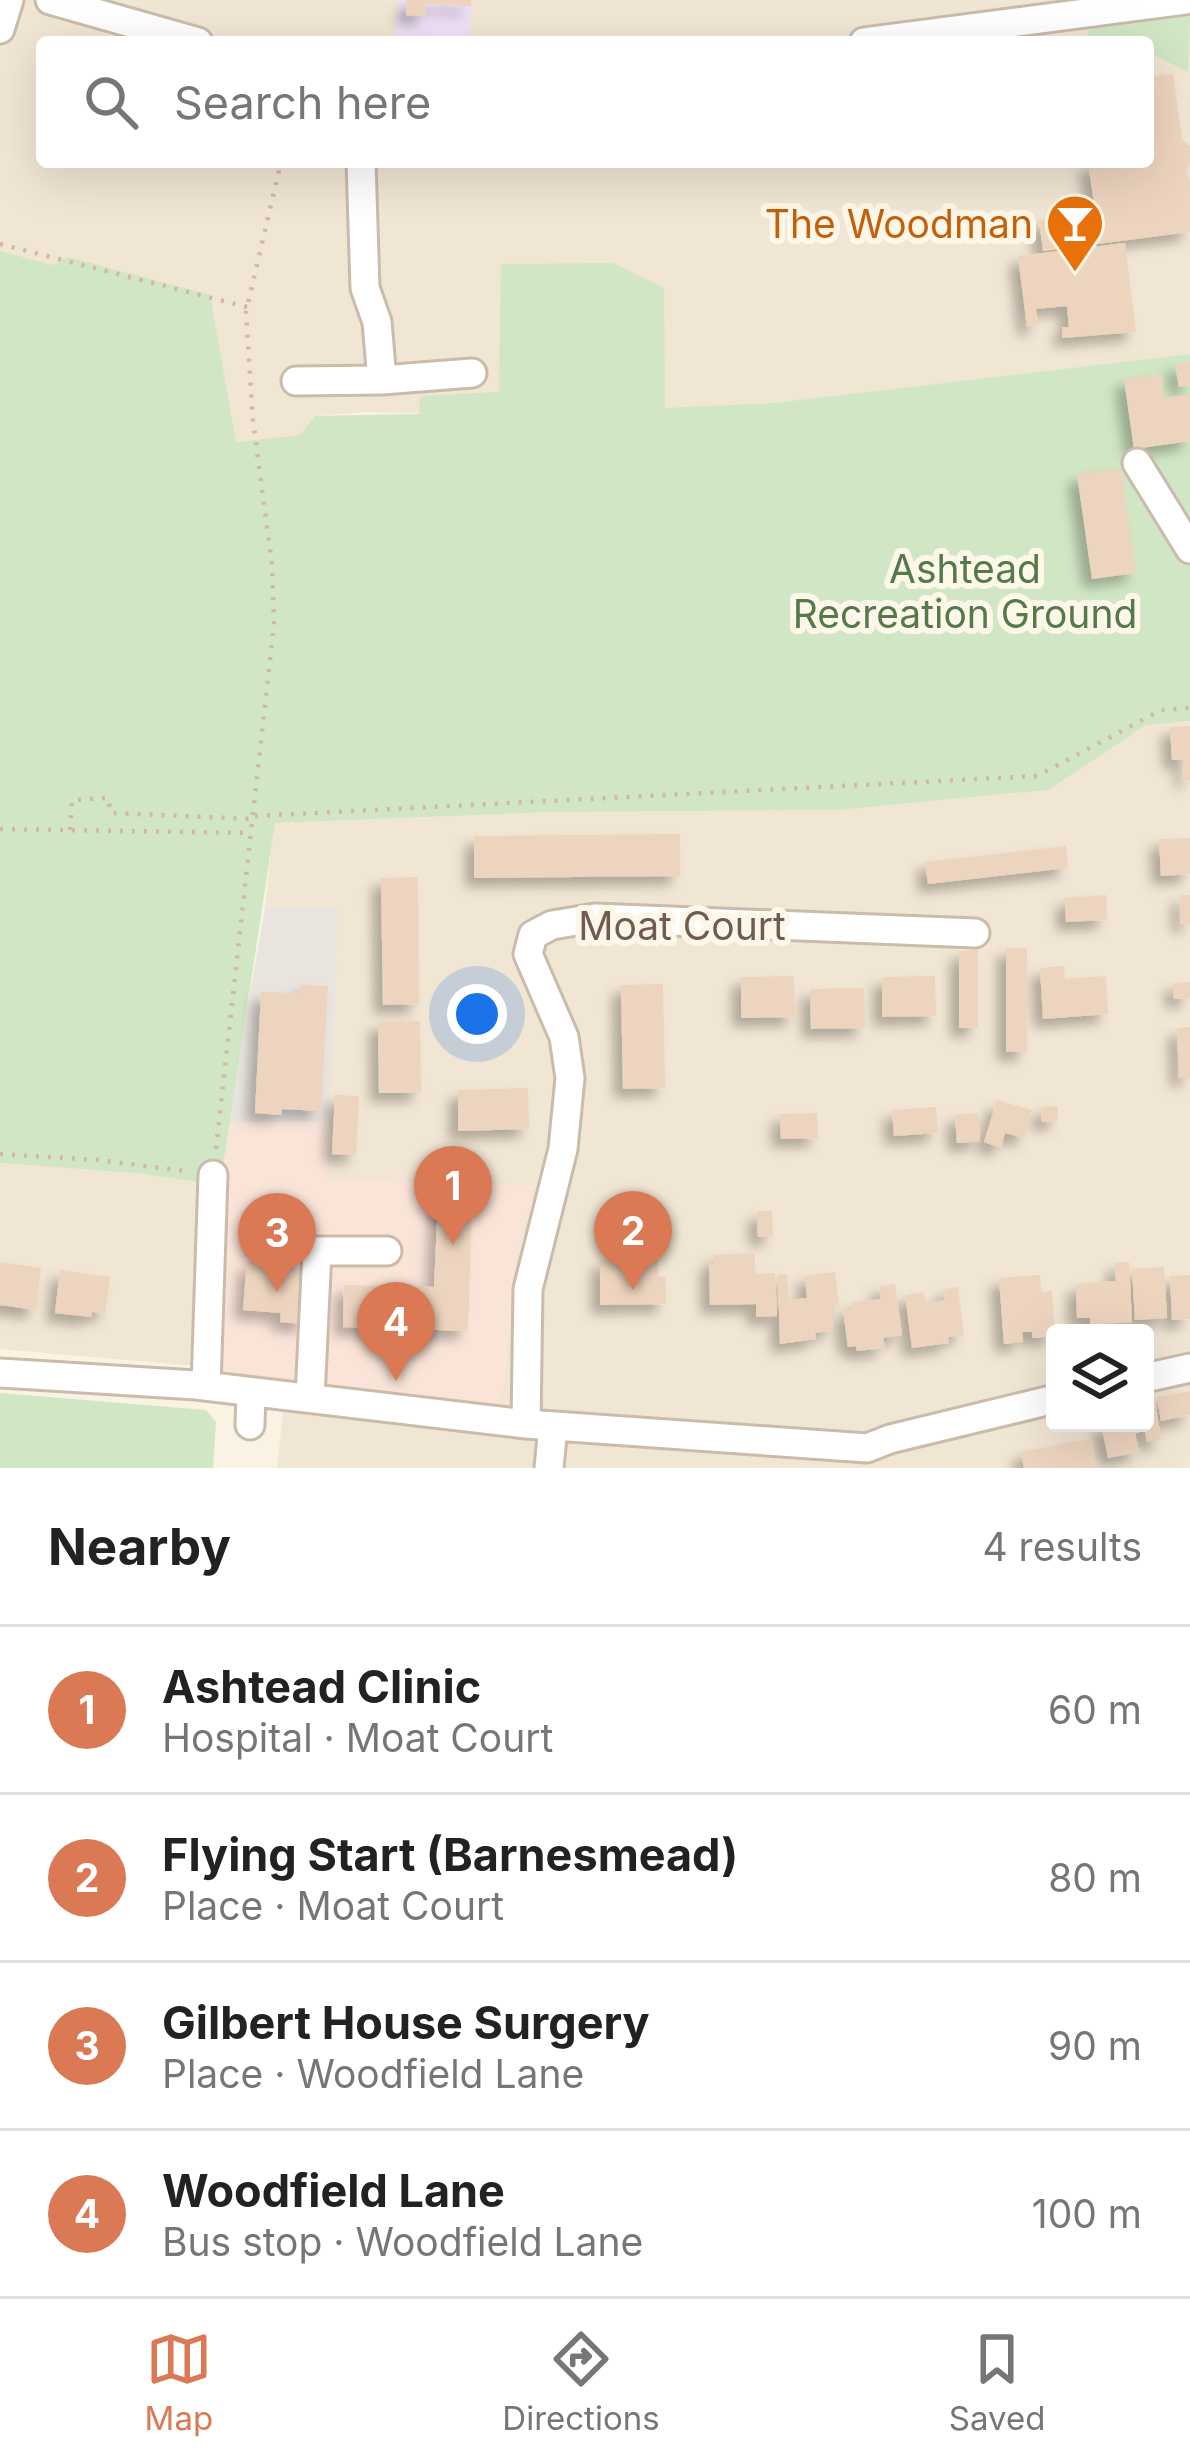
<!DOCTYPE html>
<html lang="en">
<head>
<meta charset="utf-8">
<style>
	body { margin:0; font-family:Inter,sans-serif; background:#f2f2f2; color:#222 }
	.controls { position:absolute; right:36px; bottom:36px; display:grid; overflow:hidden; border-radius:12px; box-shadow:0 12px 48px #0002 }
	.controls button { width:108px; height:108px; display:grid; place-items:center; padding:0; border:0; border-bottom:3px solid #e0e0e0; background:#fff; color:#222; font:60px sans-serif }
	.you { position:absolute; left:477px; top:1014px; width:42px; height:42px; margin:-30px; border:9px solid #fff; border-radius:50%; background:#1a73e8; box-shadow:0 0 0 18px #1a73e833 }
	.badge { display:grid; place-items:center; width:78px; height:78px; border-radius:50%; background:#da7953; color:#fff; font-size:39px; font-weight:700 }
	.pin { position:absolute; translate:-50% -99px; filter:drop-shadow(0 3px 6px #0008) }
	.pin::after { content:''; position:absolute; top:63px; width:42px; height:36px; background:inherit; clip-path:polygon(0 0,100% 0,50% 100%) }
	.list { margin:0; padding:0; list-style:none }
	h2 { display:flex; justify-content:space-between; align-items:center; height:156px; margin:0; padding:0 48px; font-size:51px }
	h2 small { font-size:39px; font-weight:400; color:#767676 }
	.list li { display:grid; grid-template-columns:78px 1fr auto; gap:36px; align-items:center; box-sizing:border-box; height:168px; padding:0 48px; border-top:3px solid #e0e0e0 }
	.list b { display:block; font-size:45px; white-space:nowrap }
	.list p { margin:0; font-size:39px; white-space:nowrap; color:#767676 }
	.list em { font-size:39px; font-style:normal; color:#767676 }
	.icon { flex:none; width:66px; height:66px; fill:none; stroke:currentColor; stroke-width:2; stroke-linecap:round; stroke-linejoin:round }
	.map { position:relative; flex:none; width:1190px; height:1468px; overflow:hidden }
	.search { position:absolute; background:#fff; box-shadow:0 12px 48px #0002; left:36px; right:36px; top:36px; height:132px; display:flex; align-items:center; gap:30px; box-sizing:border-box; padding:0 42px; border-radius:12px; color:#767676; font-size:45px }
	.sheet { height:828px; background:#fff }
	nav { display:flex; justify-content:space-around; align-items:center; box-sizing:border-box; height:168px; border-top:3px solid #e0e0e0; background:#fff; font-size:33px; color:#767676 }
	nav a { display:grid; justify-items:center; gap:6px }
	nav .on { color:#da7953 }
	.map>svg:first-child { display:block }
</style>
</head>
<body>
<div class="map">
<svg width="1190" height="1468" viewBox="0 0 1190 1468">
	<defs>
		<filter id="shadow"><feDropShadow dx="-9" dy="9" stdDeviation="6" flood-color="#0004"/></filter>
	</defs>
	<rect width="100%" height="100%" fill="#faf3e4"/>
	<path fill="#f1e5d3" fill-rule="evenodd" d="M 0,0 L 1190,0 L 1190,354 L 773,403 L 513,416 L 367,412 L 315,416 L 300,435 L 235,442 L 53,265 L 0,251 ZM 42,42 L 1148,42 L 1148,162 L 42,162 Z
		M 1190,721 L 1190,1468 L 277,1468 L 283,1412 L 488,1433 L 505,1381 L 513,1265 L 533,1186 L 325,1180 L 339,909 L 265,908 L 274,823 L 555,812 L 838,810 L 1047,790 L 1146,725 ZM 1055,1333 L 1145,1333 L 1145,1423 L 1055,1423 Z
		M 0,1163 L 134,1173 L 220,1185 L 219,1368 L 0,1349 Z"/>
	<path fill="#fae4d8" d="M 329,1121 L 326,1180 L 534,1185 L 513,1265 L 505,1382 L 488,1433 L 283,1412 L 265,1403 L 218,1398 L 220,1185 L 227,1123 Z"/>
	<path fill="#eae4de" d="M 265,908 L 339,908 L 329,1121 L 227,1123 Z"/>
	<path fill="#f0e1f6" d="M 399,0 L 471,0 L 470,42 L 394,42 Z"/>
	<path fill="#d0e6c4" d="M 1183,12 L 1190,18 L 1188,72 L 1148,52 L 1148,42 L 1088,40 L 1090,22 Z
		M 0,251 L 53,265 L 68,257 L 210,295 L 236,442 L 300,435 L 315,416 L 419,414 L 420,396 L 499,392 L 501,264 L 613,263 L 664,288 L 665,408 L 773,403 L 1190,354 L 1190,721 L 1146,725 L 1048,790 L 838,810 L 555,812 L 275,823 L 220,1185 L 134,1173 L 0,1163 Z
		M 0,1393 L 206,1410 L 216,1422 L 213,1468 L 0,1468 Z"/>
	<path fill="#edd4be" filter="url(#shadow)" d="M 407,0 L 471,0 L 471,6 L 426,4 L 426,16 L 406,15 Z
		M 1173,74 L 1182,140 L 1190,146 L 1190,164 L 1186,170 L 1190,181 L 1190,232 L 1043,251 L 1039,220 L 1074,216 L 1073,206 L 1094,203 L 1088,162 L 1148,162 L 1148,77 Z
		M 1125,243 L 1136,332 L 1062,338 L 1062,327 L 1069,327 L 1067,306 L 1036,309 L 1038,325 L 1027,327 L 1018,256 Z
		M 1190,362 L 1190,386 L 1179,387 L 1175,364 Z
		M 1161,374 L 1164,398 L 1190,394 L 1190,441 L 1134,449 L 1124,379 Z
		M 1121,468 L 1136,573 L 1092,579 L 1077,474 Z
		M 1190,726 L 1190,780 L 1184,780 L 1183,760 L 1172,760 L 1170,727 Z
		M 680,834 L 680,876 L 474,878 L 474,836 Z
		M 1190,838 L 1190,874 L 1161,876 L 1159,839 Z
		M 1066,846 L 1068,868 L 928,884 L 925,862 Z
		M 418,877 L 419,1004 L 383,1005 L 381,878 Z
		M 1106,895 L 1107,920 L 1066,922 L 1065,898 Z
		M 1180,895 L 1190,895 L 1190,924 L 1181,924 Z
		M 1006,948 L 1027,948 L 1027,1052 L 1006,1052 Z
		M 978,950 L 978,1028 L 959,1028 L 959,951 Z
		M 1064,966 L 1065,979 L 1106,976 L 1108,1014 L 1043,1019 L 1040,968 Z
		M 794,976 L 795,1017 L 741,1018 L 741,977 Z
		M 935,976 L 936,1016 L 882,1017 L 882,977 Z
		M 1190,982 L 1190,998 L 1174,999 L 1173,983 Z
		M 663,984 L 665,1088 L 623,1089 L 621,985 Z
		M 301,985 L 328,986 L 321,1111 L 282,1109 L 281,1115 L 255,1113 L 261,992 L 300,993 Z
		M 864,988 L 865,1028 L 811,1029 L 810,989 Z
		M 420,1021 L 421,1093 L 379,1093 L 378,1022 Z
		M 1190,1027 L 1190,1078 L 1179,1078 L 1177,1028 Z
		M 528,1088 L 529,1129 L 458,1131 L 458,1090 Z
		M 335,1095 L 359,1096 L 356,1155 L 332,1154 Z
		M 997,1100 L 1032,1110 L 1024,1138 L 1005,1133 L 1001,1148 L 984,1142 Z
		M 1058,1106 L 1058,1121 L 1042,1122 L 1041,1107 Z
		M 936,1107 L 938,1133 L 894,1136 L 892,1110 Z
		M 817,1113 L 818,1138 L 781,1139 L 780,1114 Z
		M 978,1113 L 980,1141 L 957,1143 L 955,1115 Z
		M 438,1201 L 472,1202 L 468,1331 L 343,1327 L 344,1285 L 434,1287 Z
		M 757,1211 L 772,1211 L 773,1237 L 758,1237 Z
		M 755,1253 L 755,1274 L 775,1273 L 777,1316 L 756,1317 L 756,1304 L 710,1305 L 709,1263 L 714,1263 L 714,1255 Z
		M 600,1260 L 658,1260 L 658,1276 L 666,1277 L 666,1304 L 600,1305 Z
		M 247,1261 L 276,1263 L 276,1272 L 284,1273 L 285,1267 L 311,1269 L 306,1324 L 280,1322 L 281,1313 L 243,1310 Z
		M 0,1262 L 41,1268 L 36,1310 L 0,1305 Z
		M 1129,1262 L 1132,1322 L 1090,1325 L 1090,1318 L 1077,1318 L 1076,1284 L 1116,1281 L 1115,1263 Z
		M 1164,1267 L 1167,1318 L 1135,1320 L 1132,1269 Z
		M 60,1270 L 110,1277 L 105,1314 L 92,1312 L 91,1317 L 55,1313 Z
		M 835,1272 L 839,1305 L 831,1306 L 833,1330 L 815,1333 L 816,1339 L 780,1344 L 778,1275 L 787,1274 L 789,1300 L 807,1298 L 805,1276 Z
		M 1040,1275 L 1041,1292 L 1052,1291 L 1055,1336 L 1032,1338 L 1032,1332 L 1022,1332 L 1023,1342 L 1004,1344 L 999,1278 Z
		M 1190,1275 L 1190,1319 L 1172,1320 L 1170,1276 Z
		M 895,1284 L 902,1335 L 883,1338 L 885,1348 L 857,1351 L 856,1346 L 848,1347 L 843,1310 L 854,1309 L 853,1303 L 881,1299 L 879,1286 Z
		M 958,1287 L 964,1335 L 948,1337 L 949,1343 L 912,1348 L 905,1295 L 924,1292 L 926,1303 L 945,1300 L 944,1289 Z
		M 1190,1391 L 1190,1415 L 1161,1421 L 1157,1397 Z
		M 1155,1399 L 1161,1440 L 1147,1442 L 1145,1431 L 1135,1433 L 1139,1452 L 1108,1458 L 1101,1423 L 1145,1423 L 1145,1401 Z
		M 1091,1439 L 1096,1468 L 1024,1468 L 1021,1452 Z"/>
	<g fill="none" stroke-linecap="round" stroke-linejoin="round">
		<defs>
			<path id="minor" d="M 50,0 L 198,42
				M 0,29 L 9,0
				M 864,42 L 1185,0
				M 361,162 L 365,288 L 377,322 L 382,380
				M 296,381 L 382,380 L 472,373
				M 1137,463 L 1190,549
				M 0,1373 L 196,1385 L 526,1424 L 867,1448 L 890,1439 L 1055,1399
				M 1145,1378 L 1190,1368
				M 206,1386 L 213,1175
				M 310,1398 L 317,1251 L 387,1251
				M 526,1424 L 528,1289 L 563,1149 L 570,1078 L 564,1037 L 528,954 L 533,935 L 552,925 L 595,918 L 975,933
				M 250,1425 L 251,1392
				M 549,1468 L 553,1426"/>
		</defs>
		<use href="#minor" stroke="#cabbab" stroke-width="33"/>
		<path stroke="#d2b7a1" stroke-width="4.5" stroke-dasharray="3 9" stroke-linecap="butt" d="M 0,244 L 247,307
			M 255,816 L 1037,776 L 1161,710 L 1190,708
			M 0,829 L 252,833
			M 70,830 L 72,800 L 108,798 L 111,813 L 254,819
			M 216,1149 L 274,623 L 272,565 L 253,421 L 246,312 L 281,162
			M 0,1154 L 98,1160 L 185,1171"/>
		<use href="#minor" stroke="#fff" stroke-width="27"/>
	</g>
	<defs>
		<symbol id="bar-pin" viewBox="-11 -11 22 30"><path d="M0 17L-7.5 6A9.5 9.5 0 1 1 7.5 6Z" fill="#e8710a" stroke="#fdf7ea"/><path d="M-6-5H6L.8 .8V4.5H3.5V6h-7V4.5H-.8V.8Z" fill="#fff"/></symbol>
	</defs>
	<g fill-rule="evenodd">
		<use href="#bar-pin" x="1042" y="190" width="66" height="90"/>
	</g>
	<g text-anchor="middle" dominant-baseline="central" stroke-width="12" stroke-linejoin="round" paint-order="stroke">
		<g font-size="39" fill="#c56008" stroke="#fdf7ea" text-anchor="end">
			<text x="1033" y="223">The Woodman</text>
		</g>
		<g font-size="39" fill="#547a48" stroke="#fdf7ea">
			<text x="965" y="568">Ashtead<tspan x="965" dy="45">Recreation Ground</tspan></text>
		</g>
		<g font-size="39" fill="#705b4c" stroke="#fdf7ea">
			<text x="682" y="925">Moat Court</text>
		</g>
	</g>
</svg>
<div class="controls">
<button><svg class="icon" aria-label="layers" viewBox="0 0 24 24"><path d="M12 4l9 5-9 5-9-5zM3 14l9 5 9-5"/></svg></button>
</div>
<div class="you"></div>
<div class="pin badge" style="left:453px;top:1245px">1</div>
<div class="pin badge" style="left:633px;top:1290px">2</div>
<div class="pin badge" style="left:277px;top:1292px">3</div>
<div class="pin badge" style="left:396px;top:1381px">4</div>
<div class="search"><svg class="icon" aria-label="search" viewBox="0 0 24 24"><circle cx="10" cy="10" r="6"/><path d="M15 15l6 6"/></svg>Search here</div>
</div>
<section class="sheet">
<h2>Nearby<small>4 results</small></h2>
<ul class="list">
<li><span class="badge">1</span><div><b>Ashtead Clinic</b><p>Hospital · Moat Court</p></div><em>60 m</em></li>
<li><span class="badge">2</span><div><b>Flying Start (Barnesmead)</b><p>Place · Moat Court</p></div><em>80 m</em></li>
<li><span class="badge">3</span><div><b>Gilbert House Surgery</b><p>Place · Woodfield Lane</p></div><em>90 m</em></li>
<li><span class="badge">4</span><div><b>Woodfield Lane</b><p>Bus stop · Woodfield Lane</p></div><em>100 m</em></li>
</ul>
</section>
<nav>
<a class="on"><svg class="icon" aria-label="map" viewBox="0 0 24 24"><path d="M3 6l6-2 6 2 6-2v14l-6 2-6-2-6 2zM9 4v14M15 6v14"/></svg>Map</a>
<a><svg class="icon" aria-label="directions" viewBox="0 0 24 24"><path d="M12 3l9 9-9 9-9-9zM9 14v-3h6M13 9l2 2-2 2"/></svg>Directions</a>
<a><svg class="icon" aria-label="saved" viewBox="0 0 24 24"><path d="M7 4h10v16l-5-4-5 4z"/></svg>Saved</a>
</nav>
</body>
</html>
